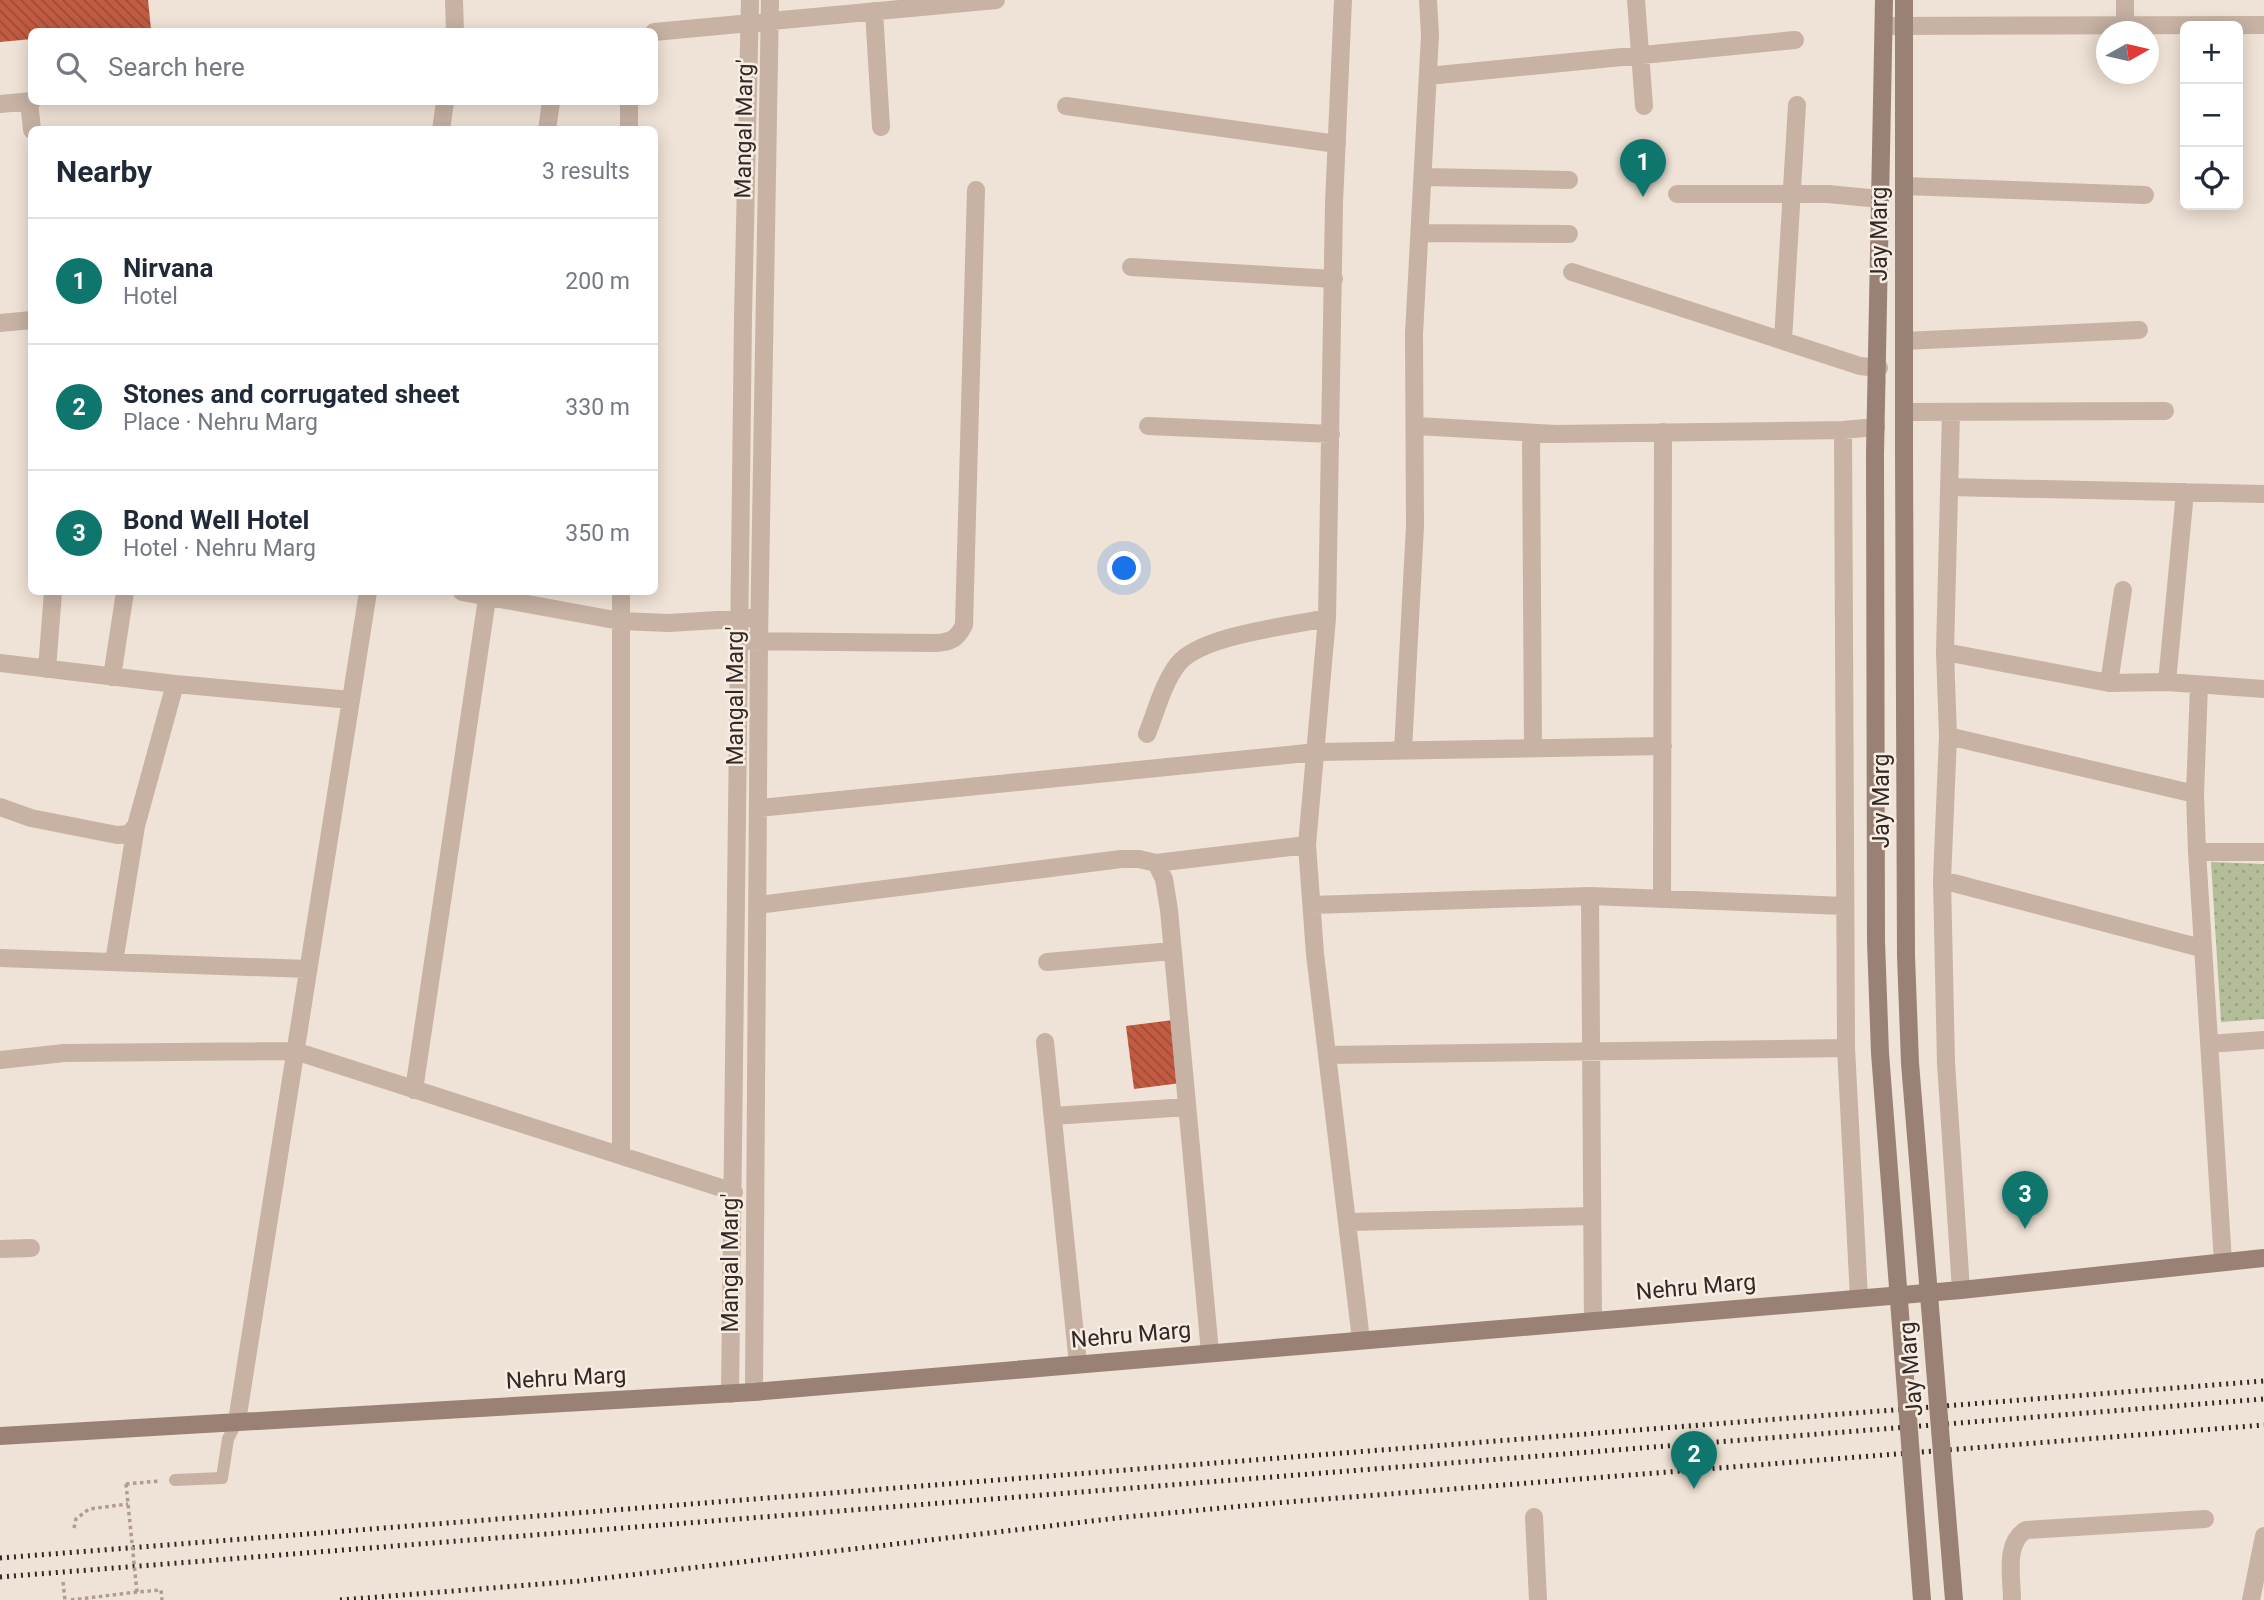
<!DOCTYPE html>
<html lang="en">
<head>
<meta charset="utf-8">
<style>
	body { margin:0; font-family:Roboto,sans-serif; background:#f6f6f7; color:#1f2937 }
	.controls { position:absolute; right:21px; top:21px; display:grid; overflow:hidden; border-radius:10px; box-shadow:0 4px 18px #0003 }
	.controls button { width:63px; height:63px; display:grid; place-items:center; padding:0; border:0; border-bottom:2px solid #e0e1e3; background:#fff; color:#1f2937; font:35px sans-serif }
	.compass { position:absolute; left:2096px; top:21px; width:63px; height:63px; border-radius:50%; background:#fff; box-shadow:0 4px 18px #0003; rotate:82deg }
	.you { position:absolute; left:1125px; top:569px; width:24px; height:24px; margin:-18px; border:5px solid #fff; border-radius:50%; background:#1a73e8; box-shadow:0 0 0 10px #1a73e833 }
	.badge { display:grid; place-items:center; width:46px; height:46px; border-radius:50%; background:#0f766e; color:#fff; font-size:23px; font-weight:700 }
	.pin { position:absolute; translate:-50% -58px; filter:drop-shadow(0 2px 4px #0008) }
	.pin::after { content:''; position:absolute; top:37px; width:24px; height:21px; background:inherit; clip-path:polygon(0 0,100% 0,50% 100%) }
	.list { margin:0; padding:0; list-style:none }
	h2 { display:flex; justify-content:space-between; align-items:center; height:91px; margin:0; padding:0 28px; font-size:30px }
	h2 small { font-size:23px; font-weight:400; color:#747a83 }
	.list li { display:grid; grid-template-columns:46px 1fr auto; gap:21px; align-items:center; box-sizing:border-box; height:126px; padding:0 28px; border-top:2px solid #e0e1e3 }
	.list b { display:block; font-size:26px; white-space:nowrap }
	.list p { margin:0; font-size:23px; white-space:nowrap; color:#747a83 }
	.list em { font-size:23px; font-style:normal; color:#747a83 }
	.icon { flex:none; width:38px; height:38px; fill:none; stroke:currentColor; stroke-width:2; stroke-linecap:round; stroke-linejoin:round }
	.map { position:relative; flex:none; width:2264px; height:1600px; overflow:hidden }
	.search { position:absolute; background:#fff; box-shadow:0 4px 18px #0003; left:28px; top:28px; width:630px; height:77px; display:flex; align-items:center; gap:18px; box-sizing:border-box; padding:0 24px; border-radius:10px; color:#747a83; font-size:26px }
	.panel { position:absolute; background:#fff; box-shadow:0 4px 18px #0003; left:28px; top:126px; width:630px; height:469px; border-radius:10px }
	.map>svg:first-child { display:block }
</style>
</head>
<body>
<div class="map">
<svg width="2264" height="1600" viewBox="0 0 2264 1600">
	<defs>
		<pattern id="green-dots" width="8" height="8" patternUnits="userSpaceOnUse" patternTransform="scale(1.75)"><rect width="8" height="8" fill="#b3bd98"/><path d="M2 2h.1M6 6h.1" fill="none" stroke="#9aa283" stroke-width="1.8" stroke-linecap="round"/></pattern>
		<pattern id="building-back-hatch" width="6" height="6" patternUnits="userSpaceOnUse" patternTransform="scale(1.75)"><rect width="6" height="6" fill="#c25b42"/><path d="M-1 5l2 2M0 0l6 6M5-1l2 2" fill="none" stroke="#9e4b37"/></pattern>
	</defs>
	<rect width="100%" height="100%" fill="#efe2d6"/>
	<path fill="url(#green-dots)" d="M 2211,862 L 2264,864 L 2264,1019 L 2221,1022 Z"/>
	<path fill="url(#building-back-hatch)" d="M 0,0 L 148,0 L 151,29 L 32,32 L 32,39 L 0,42 Z
		M 1173,1020 L 1181,1083 L 1134,1089 L 1126,1026 Z"/>
	<g fill="none" stroke-linecap="round" stroke-linejoin="round">
		<path stroke="#b29c8e" stroke-width="3.5" stroke-dasharray="3.5 3.5" stroke-linecap="butt" d="M 126,1484 L 159,1481
			M 74,1528 L 76,1519 L 89,1509 L 128,1504
			M 63,1582 L 65,1600
			M 71,1600 L 137,1592"/>
		<path stroke="#c7b2a3" stroke-width="12" d="M 175,1480 L 222,1478 L 228,1439 L 237,1421"/>
		<path stroke="#c7b2a3" stroke-width="18" d="M 454,0 L 455,32
			M 1343,0 L 1334,203 L 1327,618 L 1307,845 L 1315,954 L 1361,1340
			M 1636,0 L 1644,106
			M 874,11 L 881,127
			M 2125,25 L 2125,0
			M 1884,26 L 2264,25
			M 654,32 L 996,0
			M 1428,76 L 1795,40
			M 29,101 L 32,130
			M 0,104 L 32,101
			M 1066,106 L 1337,144
			M 441,130 L 445,102
			M 547,130 L 551,102
			M 629,130 L 629,102
			M 1423,177 L 1569,180
			M 1904,186 L 2145,195
			M 1677,194 L 1828,194 L 1880,199
			M 1420,233 L 1569,234
			M 1131,267 L 1334,279
			M 1572,272 L 1860,366 L 1879,368
			M 0,323 L 32,320
			M 1783,340 L 1797,105
			M 1904,341 L 2139,330
			M 1905,412 L 2165,411
			M 1951,413 L 1945,652 L 1948,736 L 1942,880 L 1946,1063 L 1961,1290
			M 1148,426 L 1331,434
			M 1416,426 L 1556,434 L 1843,430 L 1876,427
			M 1843,430 L 1846,1048 L 1859,1298
			M 1531,434 L 1533,748
			M 1949,487 L 2264,494
			M 462,592 L 620,621 L 669,623 L 750,618
			M 621,592 L 621,1155
			M 749,641 L 936,643 C 951,642 957,639 964,625 L 976,190
			M 1945,652 L 2109,683 L 2167,682 L 2264,689
			M 0,663 L 175,684 L 351,700
			M 47,669 L 53,592
			M 112,677 L 125,592
			M 2167,682 L 2185,492
			M 2109,683 L 2123,590
			M 2199,685 L 2195,794 L 2197,852 L 2223,1262
			M 1147,734 C 1156,712 1163,683 1178,664 C 1201,635 1290,626 1327,618
			M 1948,736 L 2195,794
			M 1403,750 L 1415,526 L 1414,334 L 1430,35 L 1428,0
			M 0,807 L 31,818 L 117,835 L 129,834 L 136,826 L 175,684
			M 759,808 L 1317,752 L 1663,746
			M 2197,852 L 2264,852
			M 1156,863 L 1307,845
			M 1942,880 L 2201,948
			M 1590,896 L 1593,1321
			M 1662,899 L 1663,432
			M 758,905 L 1121,859 L 1139,859 L 1156,863 L 1164,879 L 1169,910 L 1210,1352
			M 1312,905 L 1590,896 L 1845,906
			M 0,958 L 308,969
			M 114,962 L 136,826
			M 1047,962 L 1172,951
			M 1045,1042 L 1078,1364
			M 2209,1044 L 2264,1040
			M 1327,1055 L 1846,1048
			M 0,1060 L 64,1053 L 295,1051 L 734,1192
			M 414,1090 L 488,592
			M 1053,1116 L 1187,1107
			M 1349,1222 L 1592,1216
			M 0,1249 L 31,1248
			M 754,1392 L 759,640 L 770,0
			M 730,1394 L 743,317 L 750,0
			M 237,1421 L 368,592
			M 1534,1517 L 1538,1600
			M 2012,1600 C 2012,1577 2004,1543 2026,1530 L 2205,1519
			M 2251,1600 L 2264,1536"/>
		<path stroke="#9a8175" stroke-width="18" d="M 1904,452 L 1904,0
			M 1875,454 L 1884,0
			M 0,1436 L 754,1392 L 1961,1290 L 2264,1258"/>
		<path stroke="#322825" stroke-width="5" stroke-dasharray="2 5" stroke-linecap="butt" d="M 0,1558 L 2264,1381
			M 0,1577 L 2264,1399
			M 340,1600 L 579,1581 L 1126,1517 L 1275,1503 L 2264,1425"/>
		<path stroke="#b29c8e" stroke-width="3.5" stroke-dasharray="3.5 3.5" stroke-linecap="butt" d="M 126,1484 L 137,1592 L 161,1590 L 162,1600"/>
		<path stroke="#9a8175" stroke-width="18" d="M 1904,452 L 1906,956 L 1910,1063 L 1954,1600
			M 1875,454 L 1876,941 L 1880,1053 L 1922,1600"/>
	</g>
	<g text-anchor="middle" dominant-baseline="central" stroke-width="5" stroke-linejoin="round" paint-order="stroke">
		<g font-size="23" fill="#322825" stroke="#f8ede2">
			<text transform="translate(744 129) rotate(-89)">Mangal Marg'</text>
			<text transform="translate(1879 234) rotate(-90)">Jay Marg</text>
			<text transform="translate(735 696) rotate(-90)">Mangal Marg'</text>
			<text transform="translate(1881 801) rotate(-90)">Jay Marg</text>
			<text transform="translate(730 1263) rotate(-90)">Mangal Marg'</text>
			<text transform="translate(1696 1287) rotate(-5)">Nehru Marg</text>
			<text transform="translate(1131 1335) rotate(-5)">Nehru Marg</text>
			<text transform="translate(1911 1369) rotate(-95)">Jay Marg</text>
			<text transform="translate(566 1378) rotate(-3)">Nehru Marg</text>
		</g>
	</g>
</svg>
<div class="controls">
<button>+</button>
<button>−</button>
<button><svg class="icon" aria-label="locate" viewBox="0 0 24 24"><circle cx="12" cy="12" r="6"/><path d="M12 2v4M12 18v4M2 12h4M18 12h4"/></svg></button>
</div>
<svg class="compass" viewBox="-18 -18 36 36"><path d="M0-13l5 13h-10z" fill="#e53935"/><path d="M0 13l5-13h-10z" fill="#747a83"/></svg>
<div class="you"></div>
<div class="pin badge" style="left:1643px;top:197px">1</div>
<div class="pin badge" style="left:1694px;top:1489px">2</div>
<div class="pin badge" style="left:2025px;top:1229px">3</div>
<div class="search"><svg class="icon" aria-label="search" viewBox="0 0 24 24"><circle cx="10" cy="10" r="6"/><path d="M15 15l6 6"/></svg>Search here</div>
<section class="panel">
<h2>Nearby<small>3 results</small></h2>
<ul class="list">
<li><span class="badge">1</span><div><b>Nirvana</b><p>Hotel</p></div><em>200 m</em></li>
<li><span class="badge">2</span><div><b>Stones and corrugated sheet</b><p>Place · Nehru Marg</p></div><em>330 m</em></li>
<li><span class="badge">3</span><div><b>Bond Well Hotel</b><p>Hotel · Nehru Marg</p></div><em>350 m</em></li>
</ul>
</section>
</div>
</body>
</html>
